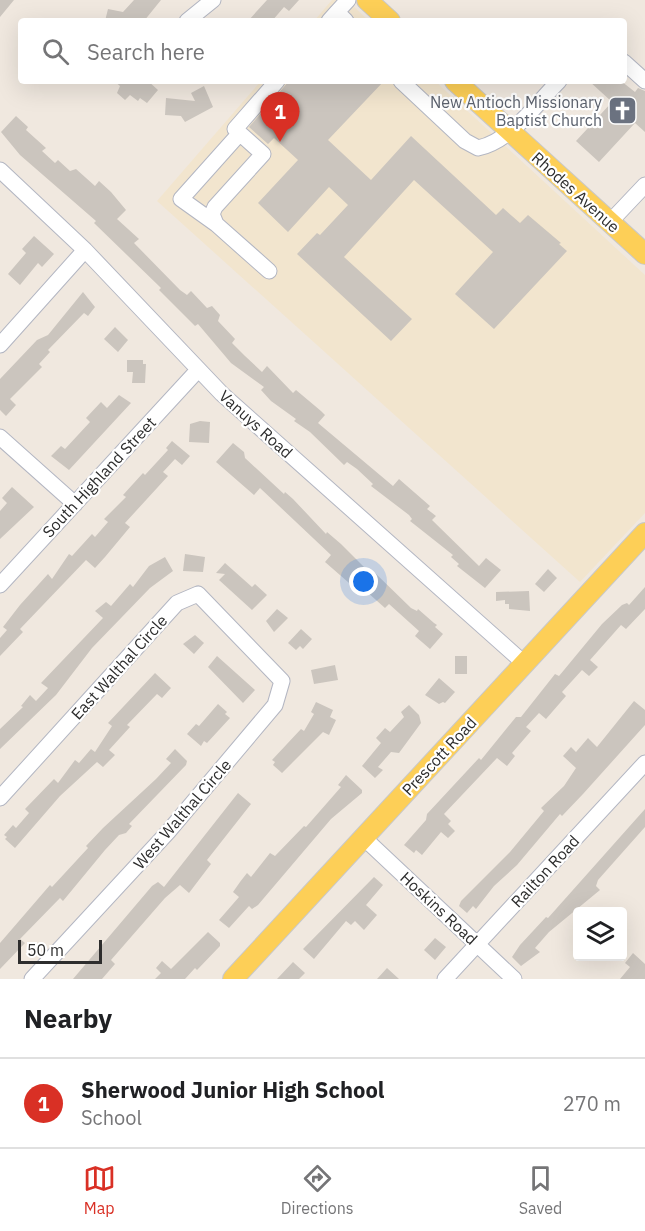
<!DOCTYPE html>
<html lang="en">
<head>
<meta charset="utf-8">
<style>
	body { margin:0; font-family:"IBM Plex Sans",sans-serif; background:#f6f6f6; color:#202124 }
	.controls { position:absolute; right:18px; bottom:18px; display:grid; overflow:hidden; border-radius:6px; box-shadow:0 6px 24px #0002 }
	.controls button { width:54px; height:54px; display:grid; place-items:center; padding:0; border:0; border-bottom:2px solid #e0e0e0; background:#fff; color:#202124; font:30px sans-serif }
	.scale { position:absolute; left:18px; bottom:15px; width:84px; box-sizing:border-box; padding-left:6px; border:3px solid #2d2d2d; border-top:0; font-size:16px; line-height:21px; white-space:nowrap; color:#2d2d2d; -webkit-text-stroke:4px #fff; paint-order:stroke }
	.you { position:absolute; left:364px; top:582px; width:21px; height:21px; margin:-15px; border:4px solid #fff; border-radius:50%; background:#1a73e8; box-shadow:0 0 0 9px #1a73e833 }
	.badge { display:grid; place-items:center; width:39px; height:39px; border-radius:50%; background:#d93025; color:#fff; font-size:20px; font-weight:700 }
	.pin { position:absolute; translate:-50% -50px; filter:drop-shadow(0 2px 3px #0008) }
	.pin::after { content:''; position:absolute; top:32px; width:21px; height:18px; background:inherit; clip-path:polygon(0 0,100% 0,50% 100%) }
	.list { margin:0; padding:0; list-style:none }
	h2 { display:flex; justify-content:space-between; align-items:center; height:78px; margin:0; padding:0 24px; font-size:26px }
	h2 small { font-size:20px; font-weight:400; color:#757577 }
	.list li { display:grid; grid-template-columns:39px 1fr auto; gap:18px; align-items:center; box-sizing:border-box; height:90px; padding:0 24px; border-top:2px solid #e0e0e0 }
	.list b { display:block; font-size:22px; white-space:nowrap }
	.list p { margin:0; font-size:20px; white-space:nowrap; color:#757577 }
	.list em { font-size:20px; font-style:normal; color:#757577 }
	.icon { flex:none; width:33px; height:33px; fill:none; stroke:currentColor; stroke-width:2; stroke-linecap:round; stroke-linejoin:round }
	.map { position:relative; flex:none; width:645px; height:979px; overflow:hidden }
	.search { position:absolute; background:#fff; box-shadow:0 6px 24px #0002; left:18px; right:18px; top:18px; height:66px; display:flex; align-items:center; gap:15px; box-sizing:border-box; padding:0 21px; border-radius:6px; color:#757577; font-size:22px }
	.sheet { height:168px; background:#fff }
	nav { display:flex; justify-content:space-around; align-items:center; box-sizing:border-box; height:84px; border-top:2px solid #e0e0e0; background:#fff; font-size:16px; color:#757577 }
	nav a { display:grid; justify-items:center; gap:3px }
	nav .on { color:#d93025 }
	.map>svg:first-child { display:block }
</style>
</head>
<body>
<div class="map">
<svg width="645" height="979" viewBox="0 0 645 979">
	<rect width="100%" height="100%" fill="#f0e8df"/>
	<path fill="#f2e5ce" d="M 332,0 L 347,0 L 369,21 L 314,21 Z
		M 261,81 L 435,81 L 645,275 L 645,513 L 580,582 L 157,201 Z"/>
	<path fill="#cbc5be" d="M 0,0 L 14,0 L 0,17 Z
		M 134,0 L 161,0 L 144,21 L 105,21 L 108,9 L 123,12 Z
		M 267,0 L 299,0 L 289,11 L 284,7 L 272,21 L 248,21 Z
		M 114,81 L 148,81 L 158,90 L 147,103 L 140,98 L 138,101 L 130,95 L 125,100 L 117,93 L 120,86 Z
		M 289,81 L 384,81 L 328,140 L 371,180 L 411,136 L 496,215 L 503,208 L 520,223 L 528,215 L 561,243 L 559,244 L 567,251 L 494,329 L 455,294 L 493,252 L 414,180 L 344,257 L 412,319 L 391,341 L 297,254 L 317,233 L 320,235 L 348,205 L 329,187 L 288,232 L 258,203 L 298,160 L 274,138 L 268,144 L 249,127 Z
		M 589,81 L 621,81 L 635,92 L 638,88 L 645,91 L 645,132 L 635,123 L 599,162 L 576,141 L 612,102 Z
		M 204,86 L 213,107 L 185,122 L 181,116 L 165,115 L 166,98 L 195,101 L 191,93 Z
		M 16,116 L 28,127 L 26,130 L 46,148 L 42,151 L 55,163 L 58,160 L 70,171 L 76,169 L 95,186 L 99,181 L 111,192 L 126,210 L 117,219 L 139,239 L 134,243 L 180,290 L 187,295 L 191,291 L 207,308 L 212,306 L 220,315 L 218,321 L 235,339 L 232,343 L 245,356 L 262,372 L 267,366 L 293,393 L 296,390 L 321,411 L 325,415 L 318,423 L 393,486 L 399,479 L 430,506 L 427,509 L 436,516 L 432,520 L 479,566 L 486,558 L 501,570 L 485,588 L 457,566 L 459,564 L 451,557 L 453,555 L 410,521 L 412,519 L 409,515 L 371,486 L 373,484 L 357,469 L 347,462 L 344,465 L 310,432 L 294,421 L 296,419 L 271,401 L 261,390 L 264,387 L 231,363 L 198,324 L 195,326 L 159,290 L 161,288 L 94,223 L 96,221 L 20,155 L 1,132 Z
		M 34,236 L 54,254 L 42,267 L 38,263 L 20,285 L 8,274 L 26,253 L 22,249 Z
		M 83,292 L 95,307 L 88,316 L 84,313 L 48,350 L 50,352 L 39,364 L 42,367 L 10,399 L 16,405 L 6,416 L 0,410 L 0,379 L 37,340 L 48,335 Z
		M 115,327 L 128,340 L 118,352 L 104,339 Z
		M 127,360 L 143,360 L 143,364 L 146,364 L 145,383 L 132,383 L 133,372 L 127,372 Z
		M 119,395 L 131,403 L 69,470 L 51,456 L 61,446 L 65,449 L 90,422 L 86,418 L 101,402 L 107,408 Z
		M 200,421 L 210,422 L 209,443 L 189,442 L 190,424 Z
		M 172,441 L 190,456 L 182,465 L 175,459 L 163,472 L 168,476 L 125,523 L 130,527 L 105,557 L 95,568 L 86,560 L 20,629 L 23,632 L 0,656 L 0,638 L 7,630 L 3,627 L 20,605 L 48,574 L 52,579 L 69,554 L 72,556 L 92,534 L 95,537 L 108,522 L 104,519 L 126,497 L 123,495 L 143,473 L 145,475 L 168,450 L 166,448 Z
		M 233,443 L 244,452 L 245,458 L 284,494 L 285,492 L 293,499 L 326,534 L 327,532 L 341,544 L 368,571 L 373,571 L 411,608 L 417,611 L 418,609 L 434,623 L 437,625 L 435,627 L 443,634 L 430,649 L 415,636 L 419,631 L 389,604 L 385,608 L 367,592 L 364,596 L 325,562 L 331,555 L 260,488 L 254,495 L 216,462 Z
		M 12,487 L 34,507 L 0,539 L 0,511 L 7,503 L 2,498 Z
		M 185,554 L 205,557 L 203,572 L 183,571 Z
		M 165,557 L 173,571 L 150,588 L 92,648 L 56,695 L 0,749 L 0,729 L 23,707 L 21,706 L 30,695 L 36,701 L 48,688 L 41,683 L 103,618 L 95,611 L 106,602 L 111,606 L 130,584 L 133,587 L 149,566 Z
		M 225,563 L 252,587 L 255,584 L 267,595 L 252,610 L 219,580 L 225,574 L 216,573 Z
		M 548,569 L 557,578 L 544,592 L 535,584 Z
		M 645,587 L 645,609 L 626,629 L 621,625 L 590,660 L 598,667 L 589,676 L 582,670 L 562,692 L 566,696 L 546,719 L 539,713 L 526,727 L 531,731 L 512,753 L 515,756 L 507,766 L 497,758 L 444,814 L 451,821 L 448,824 L 455,831 L 448,838 L 441,832 L 422,855 L 416,850 L 414,853 L 404,845 L 426,820 L 427,814 L 479,758 L 481,760 L 516,717 L 521,717 L 555,674 L 559,676 L 564,670 L 602,624 L 622,605 L 627,603 L 629,605 Z
		M 529,591 L 530,611 L 509,609 L 509,604 L 505,604 L 505,600 L 496,601 L 496,592 Z
		M 277,609 L 288,618 L 274,632 L 266,621 Z
		M 301,629 L 312,639 L 303,649 L 300,646 L 296,650 L 288,643 Z
		M 195,635 L 204,643 L 194,654 L 183,644 Z
		M 217,656 L 255,690 L 243,703 L 208,667 Z
		M 455,656 L 467,656 L 467,674 L 455,674 Z
		M 335,665 L 338,680 L 314,684 L 311,670 Z
		M 155,673 L 171,688 L 162,698 L 157,694 L 127,725 L 130,727 L 109,750 L 115,755 L 103,767 L 97,762 L 60,796 L 15,848 L 5,839 L 7,837 L 4,835 L 13,825 L 16,828 L 29,813 L 25,809 L 54,779 L 58,783 L 75,760 L 79,763 L 91,749 L 95,752 L 112,726 L 108,723 Z
		M 439,678 L 455,692 L 445,703 L 443,702 L 439,704 L 425,695 Z
		M 634,701 L 645,710 L 645,725 L 583,794 L 562,816 L 560,814 L 517,865 L 494,886 L 476,909 L 473,906 L 467,913 L 459,906 L 461,901 L 510,852 L 544,811 L 541,808 L 564,786 L 576,768 L 563,756 L 571,747 L 576,752 L 588,738 L 597,747 Z
		M 316,702 L 333,710 L 330,717 L 336,720 L 329,735 L 323,732 L 282,773 L 273,765 L 275,762 L 272,760 L 301,729 L 304,731 L 314,714 L 311,712 Z
		M 218,704 L 227,712 L 225,714 L 230,718 L 207,743 L 204,741 L 201,746 L 187,734 L 196,724 L 199,726 Z
		M 409,705 L 419,715 L 421,723 L 399,753 L 391,752 L 378,767 L 383,770 L 375,778 L 362,766 L 381,743 L 376,738 L 385,728 L 390,732 L 404,717 L 401,712 Z
		M 175,749 L 187,761 L 186,765 L 129,824 L 132,826 L 126,833 L 119,835 L 105,850 L 63,901 L 60,898 L 20,939 L 25,943 L 0,969 L 0,943 L 50,885 L 52,887 L 88,848 L 86,846 L 103,828 L 156,779 L 171,763 L 166,759 Z
		M 346,775 L 362,790 L 362,793 L 331,819 L 258,905 L 252,909 L 249,906 L 229,928 L 219,920 L 239,897 L 233,892 L 240,882 L 247,873 L 251,877 L 270,853 L 275,856 L 304,826 L 306,827 L 341,787 L 338,785 Z
		M 238,793 L 251,804 L 207,860 L 211,864 L 189,893 L 180,885 L 165,898 L 111,960 L 115,964 L 102,979 L 73,979 L 152,886 L 158,882 L 164,887 Z
		M 645,809 L 645,827 L 598,880 L 596,886 L 600,890 L 549,932 L 535,948 L 540,952 L 521,966 L 512,957 L 520,945 L 546,917 L 548,918 Z
		M 374,877 L 383,885 L 366,905 L 377,915 L 364,930 L 355,921 L 351,925 L 346,921 L 314,959 L 303,949 Z
		M 208,932 L 220,943 L 220,946 L 197,970 L 195,968 L 185,979 L 155,979 L 161,973 L 156,968 L 162,961 L 171,969 Z
		M 435,938 L 446,947 L 435,960 L 424,950 Z
		M 633,953 L 645,964 L 645,979 L 620,979 L 630,967 L 625,963 Z
		M 293,962 L 305,973 L 299,979 L 277,979 Z
		M 387,968 L 399,979 L 377,979 Z"/>
	<g fill="none" stroke-linecap="round" stroke-linejoin="round">
		<defs>
			<path id="minor" d="M 337,12 L 348,0
				M 187,21 L 213,0
				M 329,21 L 337,12 L 346,21
				M 624,62 L 645,81
				M 401,81 L 465,141 L 478,148 C 511,141 536,104 559,81
				M 0,170 L 85,250 L 222,394 L 525,664
				M 610,222 L 645,185
				M 216,224 L 181,199 L 240,133
				M 269,271 L 216,224 L 212,214 L 215,207 L 263,154 L 235,129 L 277,81
				M 0,345 L 85,250
				M 0,437 L 75,504
				M 0,585 L 198,370
				M 0,798 L 177,603 L 198,594 L 282,681 L 275,705 L 168,832 L 32,979
				M 364,838 L 514,979
				M 445,979 L 645,763"/>
			<path id="major" d="M 367,0 L 390,21
				M 455,81 L 645,254
				M 233,979 L 645,533"/>
		</defs>
		<use href="#minor" stroke="#b3b6c2" stroke-width="17"/>
		<use href="#major" stroke="#c8c8c8" stroke-width="22"/>
		<use href="#minor" stroke="#fff" stroke-width="15"/>
		<use href="#major" stroke="#fdcf57" stroke-width="20"/>
	</g>
	<defs>
		<symbol id="church-square" viewBox="-11 -11 22 22"><rect x="-9" y="-9" width="18" height="18" rx="4" fill="#6b7280" stroke="#fff"/><path d="M-1.2-6h2.4v3.5h3.3v2.4h-3.3V6h-2.4V-.1h-3.3v-2.4h3.3Z" fill="#fff"/></symbol>
	</defs>
	<g fill-rule="evenodd">
		<use href="#church-square" x="606" y="94" width="33" height="33"/>
	</g>
	<g text-anchor="middle" dominant-baseline="central" stroke-width="4.5" stroke-linejoin="round" paint-order="stroke">
		<g font-size="16" fill="#5b616d" stroke="#fff" text-anchor="end">
			<text x="602" y="102">New Antioch Missionary<tspan x="602" dy="18">Baptist Church</tspan></text>
		</g>
		<g font-size="16" fill="#2d2d2d" stroke="#fff">
			<text transform="translate(576 192) rotate(42)">Rhodes Avenue</text>
			<text transform="translate(256 424) rotate(42)">Vanuys Road</text>
			<text transform="translate(99 477) rotate(-47)">South Highland Street</text>
			<text transform="translate(119 667) rotate(-48)">East Walthal Circle</text>
			<text transform="translate(439 756) rotate(-47)">Prescott Road</text>
			<text transform="translate(182 814) rotate(-49)">West Walthal Circle</text>
			<text transform="translate(545 871) rotate(-47)">Railton Road</text>
			<text transform="translate(439 908) rotate(43)">Hoskins Road</text>
		</g>
	</g>
</svg>
<div class="controls">
<button><svg class="icon" aria-label="layers" viewBox="0 0 24 24"><path d="M12 4l9 5-9 5-9-5zM3 14l9 5 9-5"/></svg></button>
</div>
<div class="scale">50 m</div>
<div class="you"></div>
<div class="pin badge" style="left:280px;top:142px">1</div>
<div class="search"><svg class="icon" aria-label="search" viewBox="0 0 24 24"><circle cx="10" cy="10" r="6"/><path d="M15 15l6 6"/></svg>Search here</div>
</div>
<section class="sheet">
<h2>Nearby<small></small></h2>
<ul class="list">
<li><span class="badge">1</span><div><b>Sherwood Junior High School</b><p>School</p></div><em>270 m</em></li>
</ul>
</section>
<nav>
<a class="on"><svg class="icon" aria-label="map" viewBox="0 0 24 24"><path d="M3 6l6-2 6 2 6-2v14l-6 2-6-2-6 2zM9 4v14M15 6v14"/></svg>Map</a>
<a><svg class="icon" aria-label="directions" viewBox="0 0 24 24"><path d="M12 3l9 9-9 9-9-9zM9 14v-3h6M13 9l2 2-2 2"/></svg>Directions</a>
<a><svg class="icon" aria-label="saved" viewBox="0 0 24 24"><path d="M7 4h10v16l-5-4-5 4z"/></svg>Saved</a>
</nav>
</body>
</html>
